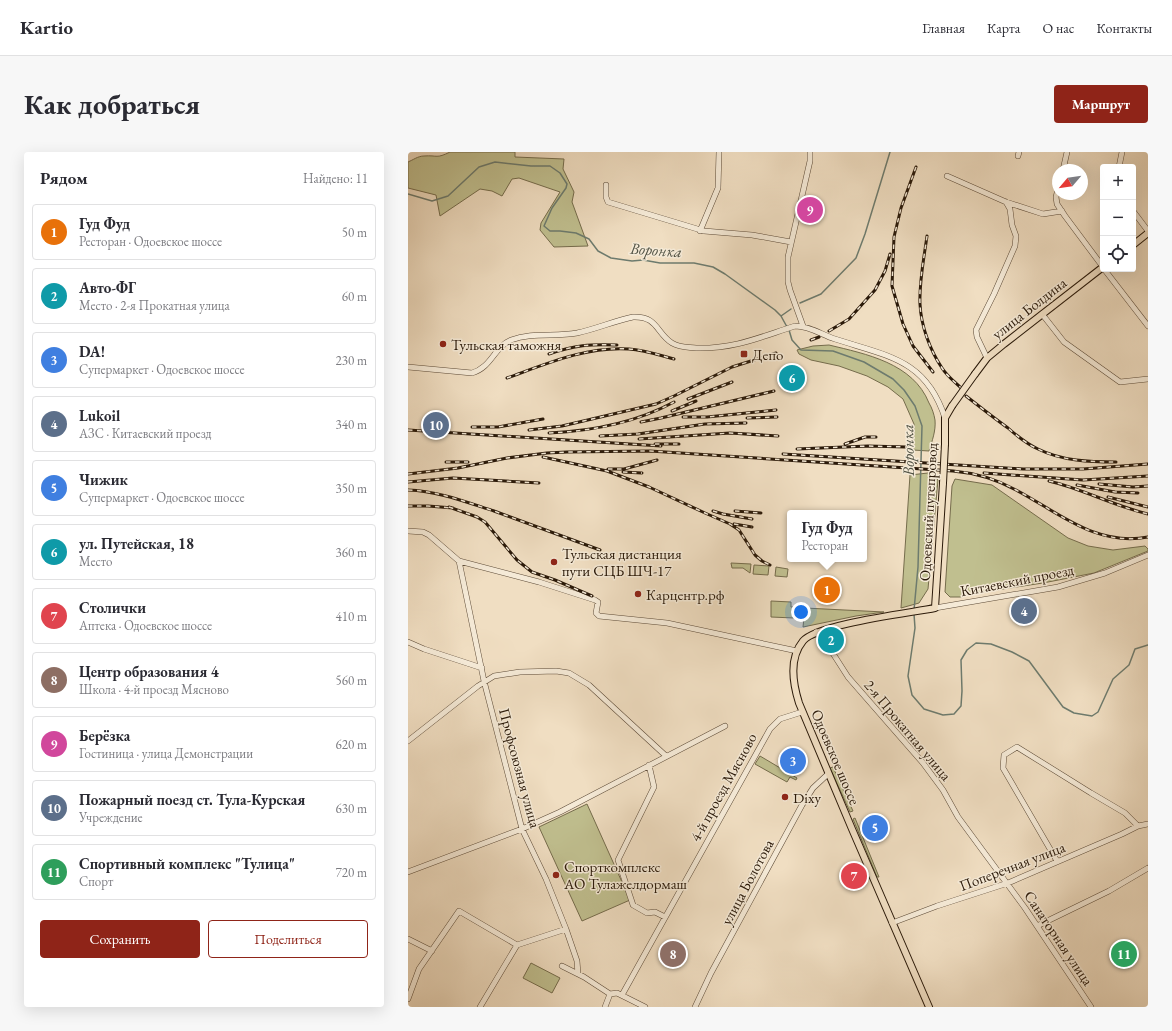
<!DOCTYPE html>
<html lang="ru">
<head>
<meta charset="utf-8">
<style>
	body { margin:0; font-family:"EB Garamond",serif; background:#f7f7f7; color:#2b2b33 }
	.controls { position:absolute; right:12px; top:12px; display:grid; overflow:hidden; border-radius:4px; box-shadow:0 4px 16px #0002 }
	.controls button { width:36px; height:36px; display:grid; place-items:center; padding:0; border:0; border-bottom:1px solid #e1e1e2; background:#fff; color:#2b2b33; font:20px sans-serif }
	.compass { position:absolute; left:644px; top:12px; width:36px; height:36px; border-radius:50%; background:#fff; box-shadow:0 4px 16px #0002; rotate:241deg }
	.you { position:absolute; left:393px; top:460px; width:14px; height:14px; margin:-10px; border:3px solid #fff; border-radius:50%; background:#1a73e8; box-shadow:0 0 0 6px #1a73e833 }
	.badge { display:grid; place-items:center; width:26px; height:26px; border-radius:50%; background:#8f2418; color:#fff; font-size:13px; font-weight:700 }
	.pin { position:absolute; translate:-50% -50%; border:2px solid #fff; box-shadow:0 1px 4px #0006 }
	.popup { position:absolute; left:379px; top:358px; width:80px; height:52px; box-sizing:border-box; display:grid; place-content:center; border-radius:4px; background:#fff; filter:drop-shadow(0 1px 3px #0005); font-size:13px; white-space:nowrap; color:#7c7c81 }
	.popup b { font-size:15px; color:#2b2b33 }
	.popup::after { content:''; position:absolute; left:50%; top:100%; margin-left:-8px; border:8px solid transparent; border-top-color:#fff }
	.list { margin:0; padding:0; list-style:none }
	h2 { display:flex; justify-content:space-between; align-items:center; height:52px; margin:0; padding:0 16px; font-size:17px }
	h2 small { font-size:13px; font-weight:400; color:#7c7c81 }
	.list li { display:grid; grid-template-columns:26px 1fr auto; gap:12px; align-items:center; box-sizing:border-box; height:56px; margin:0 8px 8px; padding:0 8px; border:1px solid #e1e1e2; border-radius:4px }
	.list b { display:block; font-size:15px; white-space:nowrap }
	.list p { margin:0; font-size:13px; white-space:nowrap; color:#7c7c81 }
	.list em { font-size:13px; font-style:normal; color:#7c7c81 }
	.actions { display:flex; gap:8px; padding:12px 16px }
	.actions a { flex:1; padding:9px 0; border:1px solid #8f2418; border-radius:4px; text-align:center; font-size:14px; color:#8f2418 }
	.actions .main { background:#8f2418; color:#fff }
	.icon { flex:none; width:22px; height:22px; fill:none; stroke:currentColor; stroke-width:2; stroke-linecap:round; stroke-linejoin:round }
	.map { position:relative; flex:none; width:740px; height:855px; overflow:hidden; border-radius:4px }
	header { display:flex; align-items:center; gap:24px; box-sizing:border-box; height:56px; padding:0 20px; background:#fff; border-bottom:1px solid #e1e1e2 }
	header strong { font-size:19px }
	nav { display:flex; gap:22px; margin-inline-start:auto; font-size:14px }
	.intro { display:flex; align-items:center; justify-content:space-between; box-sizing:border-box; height:96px; padding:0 24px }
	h1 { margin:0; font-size:28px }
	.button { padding:10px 18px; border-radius:4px; background:#8f2418; color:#fff; font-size:14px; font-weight:700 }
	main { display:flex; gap:24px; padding:0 24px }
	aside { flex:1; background:#fff; border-radius:4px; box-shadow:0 4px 16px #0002 }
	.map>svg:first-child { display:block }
</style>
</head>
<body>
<header>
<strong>Kartio</strong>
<nav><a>Главная</a><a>Карта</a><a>О нас</a><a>Контакты</a></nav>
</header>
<div class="intro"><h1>Как добраться</h1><a class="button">Маршрут</a></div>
<main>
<aside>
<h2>Рядом<small>Найдено: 11</small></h2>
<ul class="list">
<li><span class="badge" style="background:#e8710a">1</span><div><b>Гуд Фуд</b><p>Ресторан · Одоевское шоссе</p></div><em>50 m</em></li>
<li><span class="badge" style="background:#0f9aa8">2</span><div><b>Авто-ФГ</b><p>Место · 2-я Прокатная улица</p></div><em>60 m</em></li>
<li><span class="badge" style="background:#3f7fe0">3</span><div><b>DA!</b><p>Супермаркет · Одоевское шоссе</p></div><em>230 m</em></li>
<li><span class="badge" style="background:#5c6f8a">4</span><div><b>Lukoil</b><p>АЗС · Китаевский проезд</p></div><em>340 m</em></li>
<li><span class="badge" style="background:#3f7fe0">5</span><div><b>Чижик</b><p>Супермаркет · Одоевское шоссе</p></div><em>350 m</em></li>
<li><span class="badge" style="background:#0f9aa8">6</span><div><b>ул. Путейская, 18</b><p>Место</p></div><em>360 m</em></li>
<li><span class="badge" style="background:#e0444e">7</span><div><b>Столички</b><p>Аптека · Одоевское шоссе</p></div><em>410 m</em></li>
<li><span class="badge" style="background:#8d6e63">8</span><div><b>Центр образования 4</b><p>Школа · 4-й проезд Мясново</p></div><em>560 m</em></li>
<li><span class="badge" style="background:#d1479c">9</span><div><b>Берёзка</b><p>Гостиница · улица Демонстрации</p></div><em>620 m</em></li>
<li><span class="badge" style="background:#5c6f8a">10</span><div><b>Пожарный поезд ст. Тула-Курская</b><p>Учреждение</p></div><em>630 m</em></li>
<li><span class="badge" style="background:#2e9e5b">11</span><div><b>Спортивный комплекс &quot;Тулица&quot;</b><p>Спорт</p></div><em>720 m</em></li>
</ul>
<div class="actions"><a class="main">Сохранить</a><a>Поделиться</a></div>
</aside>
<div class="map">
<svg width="740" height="855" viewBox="0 0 740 855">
	<rect width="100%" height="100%" fill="#f0dec2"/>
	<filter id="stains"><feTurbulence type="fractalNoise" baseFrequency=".005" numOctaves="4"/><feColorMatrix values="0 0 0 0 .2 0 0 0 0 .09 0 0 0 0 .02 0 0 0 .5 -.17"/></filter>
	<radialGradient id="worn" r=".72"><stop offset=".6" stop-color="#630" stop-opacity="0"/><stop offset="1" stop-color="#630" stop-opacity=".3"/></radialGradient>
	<path fill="#c0bf8f" stroke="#756c4c" d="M 42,0 L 107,0 L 107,5 L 156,7 L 155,17 L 166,40 L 164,50 L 180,94 L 146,95 L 132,78 L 133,71 L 152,40 L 111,26 L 104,27 L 94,44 L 84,39 L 72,37 L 32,64 L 28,43 L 0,36 L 0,10 C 5,8 10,4 16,4 C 30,3 28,7 42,0 Z
		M 421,193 C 458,202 505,211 521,251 C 524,256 526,262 527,268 C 528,279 524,289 521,299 L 505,298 L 506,272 L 495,247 L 480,235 L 459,224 L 431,214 L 403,208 L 391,202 L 389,198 L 405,194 Z
		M 520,321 L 530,328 L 520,437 L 511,451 L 493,456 L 502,323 Z
		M 547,327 L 584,333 L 660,386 L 680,394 L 705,398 L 737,394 L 740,397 L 740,399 L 686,421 L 635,431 L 575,440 L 552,445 L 542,445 L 537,440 L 544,334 Z
		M 323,411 L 343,412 L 342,421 L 335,416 L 324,416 Z
		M 346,413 L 361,414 L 360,423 L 345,422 Z
		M 368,415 L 380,417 L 379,425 L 367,424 Z
		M 363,449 L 383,450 L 383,455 L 387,455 L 386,466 L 363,465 Z
		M 397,456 L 476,460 L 448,464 L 395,475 Z
		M 352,604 L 389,626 L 388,628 L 382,625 L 379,630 L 347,612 Z
		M 425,615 L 445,659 L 442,660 L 422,616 Z
		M 179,652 L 222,748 L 174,769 L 131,675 Z
		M 447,666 L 471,725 L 469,725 L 445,667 Z
		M 123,811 L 152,826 L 144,841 L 115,826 Z"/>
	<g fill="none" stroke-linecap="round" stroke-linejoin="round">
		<path stroke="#6d7b6e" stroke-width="1.5" d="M 0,42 L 24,49 L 40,44 L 71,15 L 87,10 L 123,14 L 142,14 L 152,21 L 159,32 L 158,36 L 144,56 L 136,74 L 142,79 L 152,79 L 168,81 L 181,87 L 190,99 L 203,106 L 224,109 L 235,108 L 252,111 L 286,111 L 305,115 L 317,122 L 367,158 L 373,164 L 379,175
			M 392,151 L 413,142 L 448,106 L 457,82 L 482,0
			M 373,164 L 383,157
			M 381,178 L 384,188 L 393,198 L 425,199 L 456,210 L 485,227 L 496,238 L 507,254 L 514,274 L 510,415 L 506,458
			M 506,462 L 507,476 L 500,524 L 504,543 L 516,557 L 535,563 L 546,562 L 553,554 L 554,539 L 553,508 L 559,498 L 568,491 L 583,492 L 604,500 L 621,509 L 655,555 L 666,561 L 684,564 L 690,560 L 705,527 L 721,513 L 727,497 L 740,493"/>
		<defs>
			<path id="minor" d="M 610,4 L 611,0
				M 711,15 L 714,0
				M 655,18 L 659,0
				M 539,24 L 598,50 L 635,62 L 654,59
				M 198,33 L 198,45 L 200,50 L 296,79 L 344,83 L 383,90
				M 650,37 L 648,45 L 649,52 L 657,64 L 695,115
				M 725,59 L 740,79
				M 292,79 L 310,36 L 311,0
				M 696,117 L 740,174
				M 634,162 L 656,190 L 712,230 L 740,227
				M 395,174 L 382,138 L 380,130 L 380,105 L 402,9 L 402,0
				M 579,206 L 569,185 L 568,178 L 586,142 L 607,94 L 608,84 L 604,73 L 602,57 L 598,50
				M 0,215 L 64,221 C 84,215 86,195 103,188 C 124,180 147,185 169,181 C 188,177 206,169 225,165 C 250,164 248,181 264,191 C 272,196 280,195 288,196 C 327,197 352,185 387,174 C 402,174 414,183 427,187 C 479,204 518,207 537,266
				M 0,379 L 15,380 L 21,383 L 51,409 L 131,430 L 187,448 L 190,450 L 188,461 L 191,464 L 259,471 L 389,499
				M 51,409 L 76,529 L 114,677 L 138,727 L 158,777 L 169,809 L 170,822
				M 527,456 L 650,435 L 697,421 L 740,403
				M 408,480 L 424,500 L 440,525 L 515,611 L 535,638 L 550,665 L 617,756 L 683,855
				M 0,490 L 16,497 L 74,516
				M 0,589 L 70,534 L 86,524 L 112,520 L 148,519 L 161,521 L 181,533 L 258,604
				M 241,613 L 246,635 L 210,708 L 225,753 L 239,761 L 247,760 L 257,765
				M 649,709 L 595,616 L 596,603 L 609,595 L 683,641 L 717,661 L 730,674
				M 0,720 L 114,677 L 152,660 L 317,574
				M 484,771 L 529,754 L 600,731 L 714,682 L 730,674 L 740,672
				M 629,774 L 701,739 L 740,716
				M 0,787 L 24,799
				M 109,793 L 158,777
				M 154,814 L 176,825 L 202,842 L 209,841 L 237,855
				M 214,843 L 362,577 L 372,567 L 394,560
				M 0,847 L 11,817 L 51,759 L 109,793
				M 72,855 L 109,793
				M 197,855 L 202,842
				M 287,855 L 303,821 L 394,653 L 405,636 L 420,622"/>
			<path id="major" d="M 725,93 L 740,81
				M 567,222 L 579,206 L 596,192 L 695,115
				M 537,292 L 537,266 L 544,254
				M 521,855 L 444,677 L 391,551 C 385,532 381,506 395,489 C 409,472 502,461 527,456 L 535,331"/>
		</defs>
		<use href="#minor" stroke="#5c4a37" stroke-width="6"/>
		<use href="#major" stroke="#2a1909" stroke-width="8"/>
		<use href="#minor" stroke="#f5ead7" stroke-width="5"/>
		<use href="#major" stroke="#f0dec2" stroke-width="6"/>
		<defs>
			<path id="rail" d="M 508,15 L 493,56 L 486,85 L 484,134 L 495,172 L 505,194 L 525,220
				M 519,84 C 516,106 511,130 512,152 C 513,174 522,198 534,216 C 539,224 547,230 553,236
				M 421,179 L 441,167 L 467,138 L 477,119 L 482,102
				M 403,188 L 411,185
				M 141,202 C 167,193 182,192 209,193
				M 99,226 C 138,212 179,194 221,197 C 236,198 251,203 266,207
				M 558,244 C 572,255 586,266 600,276 C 609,284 619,292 630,297 C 654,309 682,310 708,310
				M 280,247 L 324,230
				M 264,259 L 288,249
				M 275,265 L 299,265 L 368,258
				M 339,266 L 369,265
				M 233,270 L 253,266 L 366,239
				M 64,275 L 90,275 L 135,267
				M 0,278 L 253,294
				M 121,278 L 154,274 L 248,252 L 266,244 L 324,215 L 368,201
				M 141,281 C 185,279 227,271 266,250
				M 192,284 L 230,282 L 297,272 L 338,271
				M 231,287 L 322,281 L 370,284
				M 247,292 L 271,292
				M 437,292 L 457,285 L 468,285
				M 389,297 L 460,294 L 498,295
				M 375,302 L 615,317 L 675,317 L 740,312
				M 135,305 L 199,319 L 241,335 L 297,361 L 322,372 L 331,378 L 347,403 L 354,409 L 362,413
				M 38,310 L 60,310
				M 200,317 L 216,317 L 249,308
				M 215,320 L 234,321
				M 576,321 L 675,328 L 740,324
				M 0,322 L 50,316 L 99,306 L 139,301 L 159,300 L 242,299 L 545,319 C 568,321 588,327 608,338 C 650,360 688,395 740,385
				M 641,329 C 675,337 706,354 740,362
				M 0,330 L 45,326 L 131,331
				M 691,332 L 725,335 L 740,334
				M 669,333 L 707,340 L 730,341
				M 0,338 C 30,339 58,350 86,359 C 121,372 157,385 192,398
				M 700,345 L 740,355
				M 0,354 L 20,354 L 45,356
				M 41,355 L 69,365 L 77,370 L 109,408 L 124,420 L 147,428 L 184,444
				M 305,359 L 315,362 L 344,367
				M 327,359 L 353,361
				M 326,372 L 344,375"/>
		</defs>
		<use href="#rail" stroke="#2a1909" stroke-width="3"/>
		<use href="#rail" stroke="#f5ead7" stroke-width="1.5" stroke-dasharray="4.5" stroke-linecap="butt"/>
		<defs>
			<path id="major-bridge" d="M 544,254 L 567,222
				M 535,331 L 537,292"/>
		</defs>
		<use href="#major-bridge" stroke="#2a1909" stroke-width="8" stroke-linecap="butt"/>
		<use href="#major-bridge" stroke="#f0dec2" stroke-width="6"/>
	</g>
	<g fill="#8f2418" stroke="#f5ead7" stroke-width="1.5">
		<circle cx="35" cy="192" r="4"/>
		<rect x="332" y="198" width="8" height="8" rx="2"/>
		<circle cx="146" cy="410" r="4"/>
		<circle cx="230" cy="442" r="4"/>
		<circle cx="377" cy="645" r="4"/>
		<circle cx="148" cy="723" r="4"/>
	</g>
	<g text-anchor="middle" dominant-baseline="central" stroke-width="3" stroke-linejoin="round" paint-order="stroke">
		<g font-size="15" fill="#2a1909" stroke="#f5ead7">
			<text transform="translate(621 156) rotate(-38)">улица Болдина</text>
			<text transform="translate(520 360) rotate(-87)">Одоевский путепровод</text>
			<text transform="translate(609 428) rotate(-11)">Китаевский проезд</text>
			<text transform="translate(500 578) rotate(50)">2-я Прокатная улица</text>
			<text transform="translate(428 605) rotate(67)">Одоевское шоссе</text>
			<text transform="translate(112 616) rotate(75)">Профсоюзная улица</text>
			<text transform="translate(315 635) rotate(-61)">4-й проезд Мясново</text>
			<text transform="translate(604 714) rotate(-21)">Поперечная улица</text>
			<text transform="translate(339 730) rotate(-62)">улица Болотова</text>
			<text transform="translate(651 786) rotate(56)">Санаторная улица</text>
		</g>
		<g font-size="15" fill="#2a1909" stroke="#f5ead7" text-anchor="start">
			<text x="43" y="192">Тульская таможня</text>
			<text x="344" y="202">Депо</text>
			<text x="154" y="401">Тульская дистанция<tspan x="154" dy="17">пути СЦБ ШЧ-17</tspan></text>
			<text x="238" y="442">Карцентр.рф</text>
			<text x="385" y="645">Dixy</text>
			<text x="156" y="714">Спорткомплекс<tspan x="156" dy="17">АО Тулажелдормаш</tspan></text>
		</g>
		<g font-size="16" font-style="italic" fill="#515244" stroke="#f5ead7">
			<text transform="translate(248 98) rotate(4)">Воронка</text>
			<text transform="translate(500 298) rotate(-91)">Воронка</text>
		</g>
	</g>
	<rect width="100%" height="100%" filter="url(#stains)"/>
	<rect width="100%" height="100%" fill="url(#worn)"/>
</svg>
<div class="controls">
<button>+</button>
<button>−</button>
<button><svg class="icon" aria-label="locate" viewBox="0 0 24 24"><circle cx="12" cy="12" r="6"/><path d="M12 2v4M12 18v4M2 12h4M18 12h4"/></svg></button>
</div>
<svg class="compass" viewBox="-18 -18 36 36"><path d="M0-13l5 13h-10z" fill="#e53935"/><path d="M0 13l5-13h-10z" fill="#7c7c81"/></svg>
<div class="you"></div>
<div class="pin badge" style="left:419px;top:438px;background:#e8710a">1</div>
<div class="popup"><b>Гуд Фуд</b>Ресторан</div>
<div class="pin badge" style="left:423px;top:488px;background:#0f9aa8">2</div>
<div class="pin badge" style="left:385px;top:609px;background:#3f7fe0">3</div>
<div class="pin badge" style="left:616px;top:459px;background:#5c6f8a">4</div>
<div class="pin badge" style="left:467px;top:676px;background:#3f7fe0">5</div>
<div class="pin badge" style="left:384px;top:226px;background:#0f9aa8">6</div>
<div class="pin badge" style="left:446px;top:724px;background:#e0444e">7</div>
<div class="pin badge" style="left:265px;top:802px;background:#8d6e63">8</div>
<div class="pin badge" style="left:402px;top:58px;background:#d1479c">9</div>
<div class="pin badge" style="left:28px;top:273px;background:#5c6f8a">10</div>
<div class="pin badge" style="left:716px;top:802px;background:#2e9e5b">11</div>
</div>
</main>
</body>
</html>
